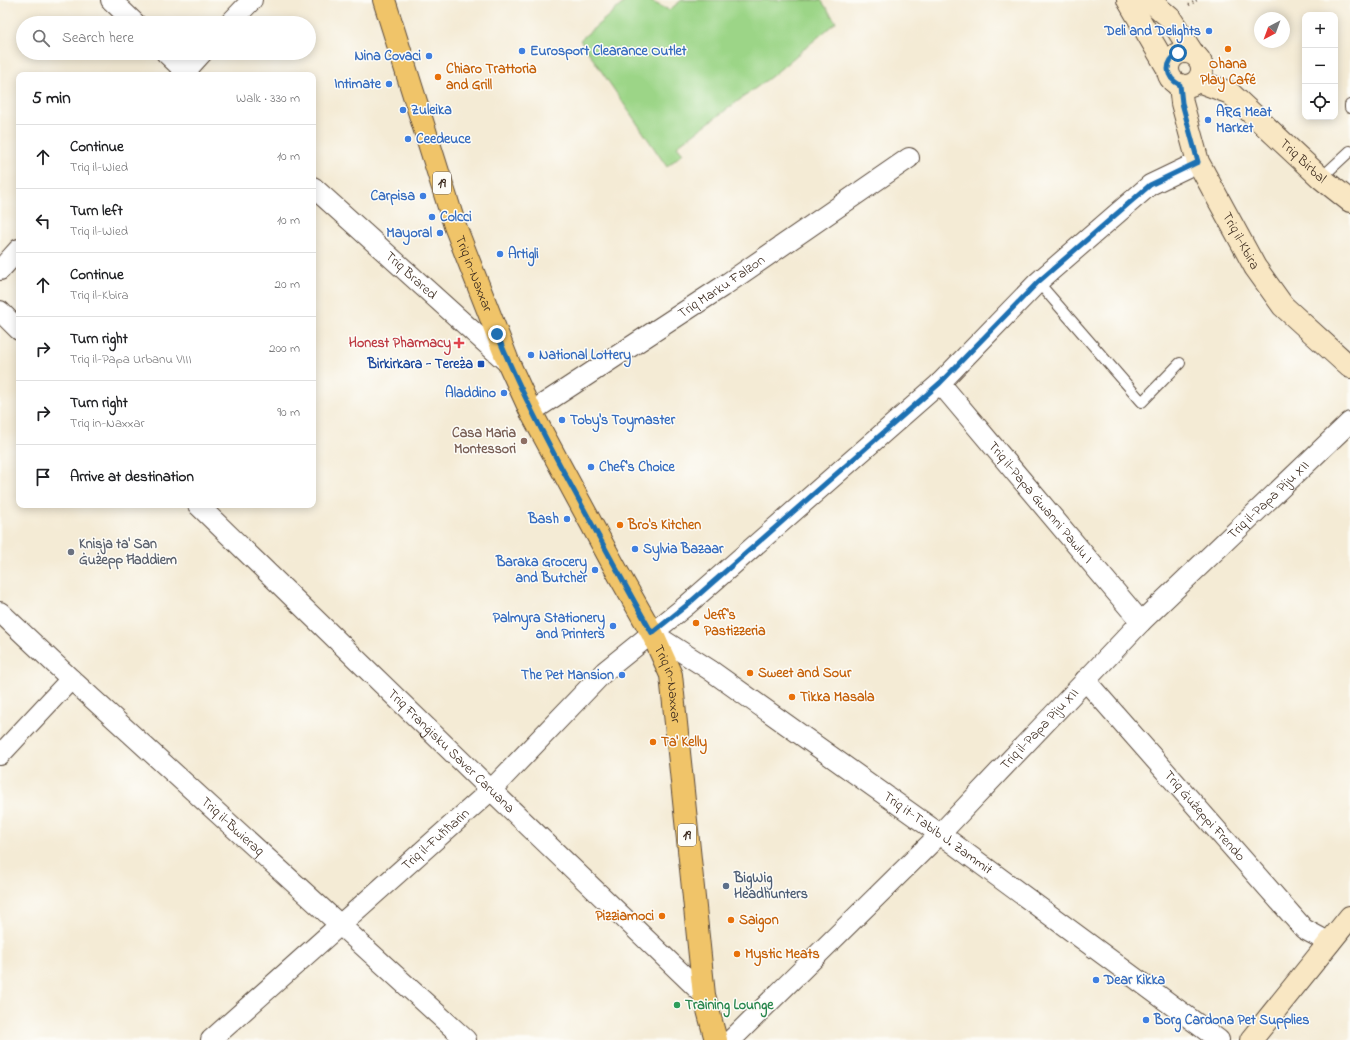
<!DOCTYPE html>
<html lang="en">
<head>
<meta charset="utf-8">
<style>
	body { margin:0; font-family:"Indie Flower",sans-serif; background:#f2f2f2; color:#202124 }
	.controls { position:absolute; right:12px; top:12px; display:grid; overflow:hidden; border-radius:8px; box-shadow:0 2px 10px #0003 }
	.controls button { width:36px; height:36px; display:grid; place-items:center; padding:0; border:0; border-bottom:1px solid #e0e0e0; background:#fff; color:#202124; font:20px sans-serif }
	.compass { position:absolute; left:1254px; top:12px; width:36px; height:36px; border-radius:50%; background:#fff; box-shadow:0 2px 10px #0003; rotate:221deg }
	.stop { position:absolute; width:12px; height:12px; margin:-9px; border:3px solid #1f6fb2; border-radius:50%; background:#fff }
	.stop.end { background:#1f6fb2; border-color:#fff; box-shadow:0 1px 4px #0008 }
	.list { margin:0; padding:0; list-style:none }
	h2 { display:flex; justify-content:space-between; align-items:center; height:52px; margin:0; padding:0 16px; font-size:17px }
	h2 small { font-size:13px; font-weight:400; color:#757577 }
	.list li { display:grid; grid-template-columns:26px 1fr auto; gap:12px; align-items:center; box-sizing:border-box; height:64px; padding:0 16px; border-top:1px solid #e0e0e0 }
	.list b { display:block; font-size:15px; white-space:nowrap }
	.list p { margin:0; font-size:13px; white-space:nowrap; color:#757577 }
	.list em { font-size:13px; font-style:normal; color:#757577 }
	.icon { flex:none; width:22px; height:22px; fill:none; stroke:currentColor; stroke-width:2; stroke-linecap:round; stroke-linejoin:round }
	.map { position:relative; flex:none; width:1350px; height:1040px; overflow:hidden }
	.search { position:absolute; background:#fff; box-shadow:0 2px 10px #0003; left:16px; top:16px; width:300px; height:44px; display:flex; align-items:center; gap:10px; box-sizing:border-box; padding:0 14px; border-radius:22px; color:#757577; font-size:15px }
	.panel { position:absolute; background:#fff; box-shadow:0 2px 10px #0003; left:16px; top:72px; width:300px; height:436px; border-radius:8px }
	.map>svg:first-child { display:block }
</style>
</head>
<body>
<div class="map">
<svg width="1350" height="1040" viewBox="0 0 1350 1040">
	<rect width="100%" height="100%" fill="#fdfcf7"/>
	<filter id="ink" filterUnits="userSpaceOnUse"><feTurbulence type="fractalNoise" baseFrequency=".025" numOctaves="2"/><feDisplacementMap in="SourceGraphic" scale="8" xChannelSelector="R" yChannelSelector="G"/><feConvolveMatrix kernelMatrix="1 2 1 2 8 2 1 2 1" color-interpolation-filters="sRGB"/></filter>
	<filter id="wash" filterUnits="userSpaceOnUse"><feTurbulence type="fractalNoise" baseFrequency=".012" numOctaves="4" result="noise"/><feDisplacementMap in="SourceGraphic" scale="16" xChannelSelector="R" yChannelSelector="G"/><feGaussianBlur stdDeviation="0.9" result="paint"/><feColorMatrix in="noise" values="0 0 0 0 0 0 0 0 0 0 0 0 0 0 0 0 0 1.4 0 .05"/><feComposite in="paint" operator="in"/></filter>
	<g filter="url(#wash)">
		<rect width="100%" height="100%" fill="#f4ebd5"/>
		<path fill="#9cd587" stroke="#6c8052" d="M 627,0 L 648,0 L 669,10 L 682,0 L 821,0 L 836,22 L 772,76 L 677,146 L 683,153 L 667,167 L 580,40 Z"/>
	</g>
	<g filter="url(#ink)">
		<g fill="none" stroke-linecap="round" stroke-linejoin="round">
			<defs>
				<path id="service" d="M 1350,105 L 1350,108
					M 1321,178 L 1350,151
					M 1038,282 L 1142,402 L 1180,363"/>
				<g id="minor">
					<path d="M 111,0 L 135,23"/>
					<path d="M 230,23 L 252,0"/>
					<path d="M 166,53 L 189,75"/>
					<path d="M 182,75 L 202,53"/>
					<path id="s1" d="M 313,187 L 509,364"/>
					<path d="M 0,270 L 19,249"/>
					<path d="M 0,311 L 19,330"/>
					<path id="s2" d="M 940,383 L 1141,622"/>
					<path id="s3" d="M 531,412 L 722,287 L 909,158"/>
					<path id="s4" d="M 198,505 L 491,790 L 704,995"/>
					<path id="s5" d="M 0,612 L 71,679 L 466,1040"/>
					<path id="s6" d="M 652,633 L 710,670 L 951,842 L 1219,1040"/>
					<path id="s7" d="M 1085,680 L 1304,929 L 1330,943"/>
					<path d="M 0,755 L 71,679"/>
					<path id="s8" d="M 211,1040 L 491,790 L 605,671 L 687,605 L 940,383 L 1038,282 L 1150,185 L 1198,162"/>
					<path id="s9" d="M 731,1040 L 940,834 L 1141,622 L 1350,422"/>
				</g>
				<g id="secondary">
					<path d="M 1128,0 L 1168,69"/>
					<path d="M 1149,0 L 1170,18 L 1192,52"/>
					<circle cx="1185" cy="69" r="17"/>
					<path id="s10" d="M 1198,81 L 1230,93 L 1321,178 L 1350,201"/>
					<path id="s11" d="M 1180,85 L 1182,103 L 1198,162 L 1255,267 L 1283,306 L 1350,367"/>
					<path d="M 1251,1040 L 1350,917"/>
				</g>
				<g id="primary">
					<path id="s12" d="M 384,0 L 455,226 L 509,364 L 531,412 L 619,575 L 652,633 L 671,675 L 704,995 L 716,1040"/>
				</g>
			</defs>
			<use href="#service" stroke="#574739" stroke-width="12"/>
			<use href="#minor" stroke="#574739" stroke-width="22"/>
			<use href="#secondary" stroke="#574739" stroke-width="24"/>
			<use href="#primary" stroke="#574739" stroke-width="24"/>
			<path stroke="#574739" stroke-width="2.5" stroke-dasharray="1 3" stroke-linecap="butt" d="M 1189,5 L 1197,0"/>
			<use href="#service" stroke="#fff" stroke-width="10"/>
			<use href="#minor" stroke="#fff" stroke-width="20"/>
			<use href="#secondary" stroke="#f9e7c3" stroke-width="22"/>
			<use href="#primary" stroke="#f0c469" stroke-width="22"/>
		</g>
	</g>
	<g fill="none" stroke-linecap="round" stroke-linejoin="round" filter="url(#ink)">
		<path stroke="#1f6fb2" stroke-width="5" d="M 497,334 C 519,388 545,438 573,489 C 599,537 625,585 652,633 L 687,605 L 940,383 L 1038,282 L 1150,185 L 1198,162 L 1182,103 L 1180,85 C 1165,77 1164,63 1178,53"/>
	</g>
	<g fill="#3f7fe0" stroke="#fdfcf7" stroke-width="1.5">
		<circle cx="1209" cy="31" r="4"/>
		<circle cx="522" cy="51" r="4"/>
		<circle cx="429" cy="56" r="4"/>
		<circle cx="389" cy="84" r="4"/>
		<circle cx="403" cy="110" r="4"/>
		<circle cx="1208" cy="120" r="4"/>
		<circle cx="408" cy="139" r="4"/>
		<circle cx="423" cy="196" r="4"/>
		<circle cx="432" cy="217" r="4"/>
		<circle cx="440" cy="233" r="4"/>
		<circle cx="500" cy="254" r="4"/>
		<circle cx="531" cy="355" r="4"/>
		<circle cx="504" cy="393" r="4"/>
		<circle cx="562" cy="420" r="4"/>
		<circle cx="591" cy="467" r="4"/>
		<circle cx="567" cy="519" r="4"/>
		<circle cx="635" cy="549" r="4"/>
		<circle cx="595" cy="570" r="4"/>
		<circle cx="613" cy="626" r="4"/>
		<circle cx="622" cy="675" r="4"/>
		<circle cx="1096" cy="980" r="4"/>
		<circle cx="1146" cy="1020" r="4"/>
	</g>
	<g fill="#e8710a" stroke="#fdfcf7" stroke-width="1.5">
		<circle cx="1228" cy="49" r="4"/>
		<circle cx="438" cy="77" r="4"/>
		<circle cx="620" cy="525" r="4"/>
		<circle cx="696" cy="623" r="4"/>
		<circle cx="750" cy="673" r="4"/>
		<circle cx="792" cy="697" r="4"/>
		<circle cx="653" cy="742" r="4"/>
		<circle cx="662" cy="916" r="4"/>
		<circle cx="731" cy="920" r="4"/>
		<circle cx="737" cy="954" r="4"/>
	</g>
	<path fill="#e0444e" stroke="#fdfcf7" stroke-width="1.5" d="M457 337h4v4h4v4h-4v4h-4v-4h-4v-4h4z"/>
	<rect fill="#1a4fb4" stroke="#fdfcf7" stroke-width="1.5" x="477" y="360" width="8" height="8" rx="2"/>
	<circle fill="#8d6e63" stroke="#fdfcf7" stroke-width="1.5" cx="524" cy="441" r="4"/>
	<circle fill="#6b7280" stroke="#fdfcf7" stroke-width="1.5" cx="71" cy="552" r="4"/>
	<circle fill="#5c6f8a" stroke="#fdfcf7" stroke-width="1.5" cx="726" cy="886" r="4"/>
	<circle fill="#2e9e5b" stroke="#fdfcf7" stroke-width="1.5" cx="677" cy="1005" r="4"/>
	<g text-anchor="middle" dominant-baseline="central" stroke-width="3" stroke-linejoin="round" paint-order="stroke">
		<g fill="#fdfcf7" stroke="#75695f" stroke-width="1">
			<rect x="433" y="172" width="18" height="22" rx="3"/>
			<rect x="678" y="824" width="18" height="22" rx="3"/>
		</g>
		<g font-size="13" font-weight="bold" fill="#3b2a1e">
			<text x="442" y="183">19</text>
			<text x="687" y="835">19</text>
		</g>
		<g font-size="14" font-weight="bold" fill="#366cbe" stroke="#fdfcf7" text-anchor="start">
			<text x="1201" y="31" text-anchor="end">Deli and Delights</text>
			<text x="530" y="51">Eurosport Clearance Outlet</text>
			<text x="421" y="56" text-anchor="end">Nina Covaci</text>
			<text x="381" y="84" text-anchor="end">Intimate</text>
			<text x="411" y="110">Zuleika</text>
			<text x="1216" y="112">ARG Meat<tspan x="1216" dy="16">Market</tspan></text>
			<text x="416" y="139">Ceedeuce</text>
			<text x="415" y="196" text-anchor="end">Carpisa</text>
			<text x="440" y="217">Colcci</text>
			<text x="432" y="233" text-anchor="end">Mayoral</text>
			<text x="508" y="254">Artigli</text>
			<text x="539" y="355">National Lottery</text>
			<text x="496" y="393" text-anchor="end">Aladdino</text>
			<text x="570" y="420">Toby's Toymaster</text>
			<text x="599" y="467">Chef's Choice</text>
			<text x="559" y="519" text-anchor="end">Bash</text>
			<text x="643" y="549">Sylvia Bazaar</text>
			<text x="587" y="562" text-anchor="end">Baraka Grocery<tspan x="587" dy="16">and Butcher</tspan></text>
			<text x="605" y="618" text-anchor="end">Palmyra Stationery<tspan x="605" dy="16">and Printers</tspan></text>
			<text x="614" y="675" text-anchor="end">The Pet Mansion</text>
			<text x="1104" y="980">Dear Kikka</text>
			<text x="1154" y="1020">Borg Cardona Pet Supplies</text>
		</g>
		<g font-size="14" font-weight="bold" fill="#c56008" stroke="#fdfcf7" text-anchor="start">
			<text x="1228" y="64" text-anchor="middle">Ohana<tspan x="1228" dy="16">Play Café</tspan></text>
			<text x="446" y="69">Chiaro Trattoria<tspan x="446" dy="16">and Grill</tspan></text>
			<text x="628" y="525">Bro's Kitchen</text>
			<text x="704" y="615">Jeff's<tspan x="704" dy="16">Pastizzeria</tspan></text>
			<text x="758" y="673">Sweet and Sour</text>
			<text x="800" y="697">Tikka Masala</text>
			<text x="661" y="742">Ta' Kelly</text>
			<text x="654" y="916" text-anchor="end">Pizziamoci</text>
			<text x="739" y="920">Saigon</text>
			<text x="745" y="954">Mystic Meats</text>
		</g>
		<g font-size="14" fill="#3b2a1e" stroke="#fdfcf7">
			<text stroke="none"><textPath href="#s10" startOffset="134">Triq Birbal</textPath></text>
			<text stroke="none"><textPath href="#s11" startOffset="169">Triq il-Kbira</textPath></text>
			<text stroke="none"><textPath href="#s12" startOffset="288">Triq in-Naxxar</textPath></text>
			<text stroke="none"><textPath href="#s1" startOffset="132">Triq Brared</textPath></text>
			<text stroke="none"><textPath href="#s3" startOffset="228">Triq Marku Falzon</textPath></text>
			<text stroke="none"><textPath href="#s9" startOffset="762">Triq il-Papa Piju XII</textPath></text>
			<text stroke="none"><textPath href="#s2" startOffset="156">Triq il-Papa Ġwanni Pawlu I</textPath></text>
			<text stroke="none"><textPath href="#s12" startOffset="744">Triq in-Naxxar</textPath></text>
			<text stroke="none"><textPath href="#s9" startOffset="438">Triq il-Papa Piju XII</textPath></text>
			<text stroke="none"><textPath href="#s4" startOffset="353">Triq Franġisku Saver Caruana</textPath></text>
			<text stroke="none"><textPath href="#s7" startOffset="181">Triq Ġużeppi Frendo</textPath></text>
			<text stroke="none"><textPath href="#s5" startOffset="316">Triq il-Bwieraq</textPath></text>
			<text stroke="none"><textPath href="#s6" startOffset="349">Triq it-Tabib J. Zammit</textPath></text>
			<text stroke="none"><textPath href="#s8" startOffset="301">Triq il-Fuħħarin</textPath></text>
		</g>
		<g font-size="14" font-weight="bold" fill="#be3a42" stroke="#fdfcf7" text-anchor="end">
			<text x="451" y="343">Honest Pharmacy</text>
		</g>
		<g font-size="14" font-weight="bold" fill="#164399" stroke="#fdfcf7" text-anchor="end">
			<text x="473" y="364">Birkirkara - Tereża</text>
		</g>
		<g font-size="14" font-weight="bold" fill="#785e54" stroke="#fdfcf7" text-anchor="end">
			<text x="516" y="433">Casa Maria<tspan x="516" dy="16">Montessori</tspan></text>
		</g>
		<g font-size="14" font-weight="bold" fill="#5b616d" stroke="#fdfcf7" text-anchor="start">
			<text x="79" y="544">Knisja ta' San<tspan x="79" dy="16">Ġużepp Ħaddiem</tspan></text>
		</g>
		<g font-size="14" font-weight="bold" fill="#4e5e75" stroke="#fdfcf7" text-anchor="start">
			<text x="734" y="878">BigWig<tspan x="734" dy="16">Headhunters</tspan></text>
		</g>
		<g font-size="14" font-weight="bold" fill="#27864d" stroke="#fdfcf7" text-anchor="start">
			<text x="685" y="1005">Training Lounge</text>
		</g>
	</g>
</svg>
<div class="controls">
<button>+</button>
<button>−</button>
<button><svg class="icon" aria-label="locate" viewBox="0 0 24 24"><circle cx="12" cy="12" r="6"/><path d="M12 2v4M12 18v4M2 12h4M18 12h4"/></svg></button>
</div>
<svg class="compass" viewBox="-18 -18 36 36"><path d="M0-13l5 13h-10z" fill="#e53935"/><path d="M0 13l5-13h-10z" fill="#757577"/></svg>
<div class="stop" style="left:1178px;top:53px"></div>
<div class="stop end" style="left:497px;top:334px"></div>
<div class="search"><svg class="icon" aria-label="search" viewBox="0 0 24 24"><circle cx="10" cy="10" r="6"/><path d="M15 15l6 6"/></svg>Search here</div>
<section class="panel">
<h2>5 min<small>Walk · 330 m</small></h2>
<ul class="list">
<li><svg class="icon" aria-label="ahead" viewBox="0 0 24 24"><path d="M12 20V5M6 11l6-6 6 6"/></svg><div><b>Continue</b><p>Triq il-Wied</p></div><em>10 m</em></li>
<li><svg class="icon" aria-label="left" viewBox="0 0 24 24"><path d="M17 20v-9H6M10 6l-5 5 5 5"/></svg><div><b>Turn left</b><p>Triq il-Wied</p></div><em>10 m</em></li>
<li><svg class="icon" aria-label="ahead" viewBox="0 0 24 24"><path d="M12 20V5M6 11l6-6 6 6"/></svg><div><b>Continue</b><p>Triq il-Kbira</p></div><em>20 m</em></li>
<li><svg class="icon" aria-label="right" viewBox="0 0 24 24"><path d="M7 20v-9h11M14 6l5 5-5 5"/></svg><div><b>Turn right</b><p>Triq il-Papa Urbanu VIII</p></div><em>200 m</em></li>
<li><svg class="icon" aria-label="right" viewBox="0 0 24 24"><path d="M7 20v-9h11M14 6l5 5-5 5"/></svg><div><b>Turn right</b><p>Triq in-Naxxar</p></div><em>90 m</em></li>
<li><svg class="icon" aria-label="arrive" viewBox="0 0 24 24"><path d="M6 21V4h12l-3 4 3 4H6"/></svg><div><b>Arrive at destination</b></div></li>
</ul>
</section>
</div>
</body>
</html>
